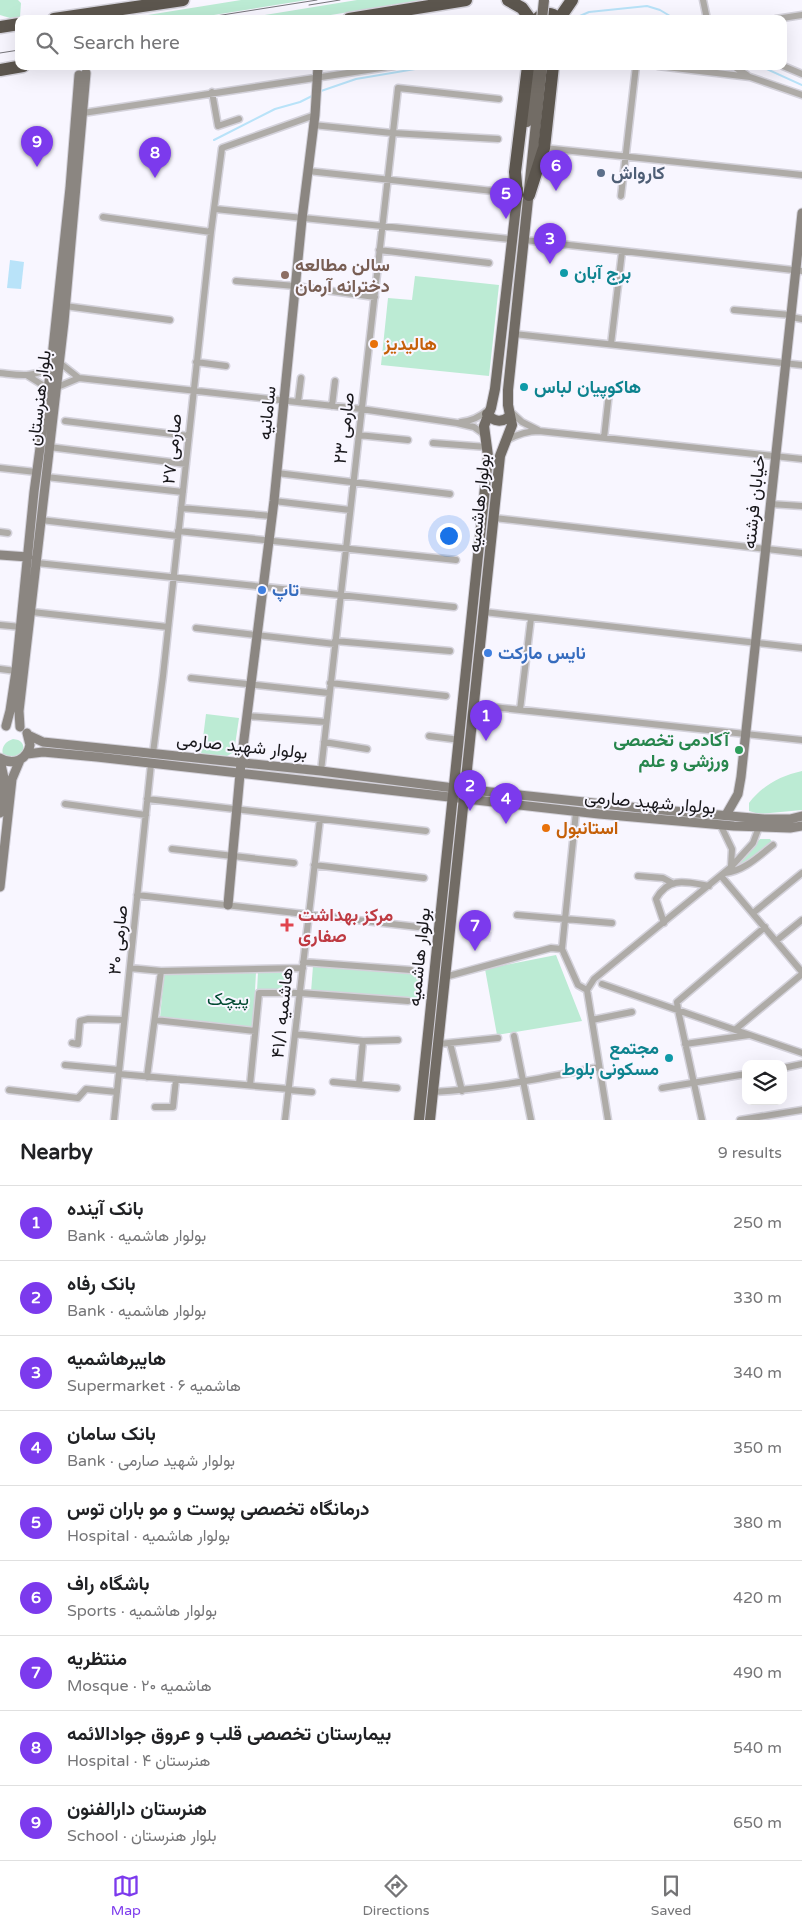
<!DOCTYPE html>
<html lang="en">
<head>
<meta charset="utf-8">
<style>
	body { margin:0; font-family:"Varela Round",Vazirmatn,sans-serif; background:#f6f6f6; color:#202124 }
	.controls { position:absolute; right:15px; bottom:15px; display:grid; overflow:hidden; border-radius:10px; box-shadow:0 5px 20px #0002 }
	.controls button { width:45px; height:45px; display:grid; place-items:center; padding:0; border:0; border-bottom:1px solid #e0e0e0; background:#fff; color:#202124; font:25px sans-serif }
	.you { position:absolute; left:448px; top:535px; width:18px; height:18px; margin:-12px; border:4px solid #fff; border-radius:50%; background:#1a73e8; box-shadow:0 0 0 8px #1a73e833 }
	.badge { display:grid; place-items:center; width:32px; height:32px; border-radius:50%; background:#7c3aed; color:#fff; font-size:16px; font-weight:700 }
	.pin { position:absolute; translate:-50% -41px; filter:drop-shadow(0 1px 2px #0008) }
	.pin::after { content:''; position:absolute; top:26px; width:18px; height:15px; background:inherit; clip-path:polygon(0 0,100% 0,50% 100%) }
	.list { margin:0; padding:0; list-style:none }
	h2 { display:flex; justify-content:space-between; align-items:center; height:65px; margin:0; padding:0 20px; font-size:21px }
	h2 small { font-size:16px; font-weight:400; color:#757577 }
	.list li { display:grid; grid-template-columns:32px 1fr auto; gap:15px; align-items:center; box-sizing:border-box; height:75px; padding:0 20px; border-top:1px solid #e0e0e0 }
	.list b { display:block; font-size:19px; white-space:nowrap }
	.list p { margin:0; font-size:16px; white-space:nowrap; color:#757577 }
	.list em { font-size:16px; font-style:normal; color:#757577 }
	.icon { flex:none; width:28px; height:28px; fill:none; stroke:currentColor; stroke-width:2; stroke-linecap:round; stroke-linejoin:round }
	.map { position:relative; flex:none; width:802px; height:1120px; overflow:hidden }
	.search { position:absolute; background:#fff; box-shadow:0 5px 20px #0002; left:15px; right:15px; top:15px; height:55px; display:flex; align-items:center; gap:12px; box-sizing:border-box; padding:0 18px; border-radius:10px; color:#757577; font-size:19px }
	.sheet { height:740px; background:#fff }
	nav { display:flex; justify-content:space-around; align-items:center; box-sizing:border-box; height:70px; border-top:1px solid #e0e0e0; background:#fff; font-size:14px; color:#757577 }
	nav a { display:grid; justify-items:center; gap:2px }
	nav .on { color:#7c3aed }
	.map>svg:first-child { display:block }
</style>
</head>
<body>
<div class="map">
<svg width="802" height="1120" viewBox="0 0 802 1120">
	<rect width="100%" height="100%" fill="#f8f6ff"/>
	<path fill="#efeafc" d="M 462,930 L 492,932 L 491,942 L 462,938 Z"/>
	<path fill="#bcebd4" d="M 0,0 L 18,0 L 21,3 L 20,17 L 10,18 L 0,15 Z
		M 241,0 L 307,0 L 189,19 L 123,19 Z
		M 357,0 L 423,0 L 306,19 L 240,19 Z
		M 415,276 L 499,285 L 489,376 L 381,365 L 388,298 L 412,300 Z
		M 206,714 L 239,718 L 234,752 L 227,756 L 201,754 Z
		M 13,739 C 26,740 24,749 22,759 L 4,757 C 0,749 4,742 13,739 Z
		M 802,771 L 802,810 L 759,814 L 749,811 L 749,803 C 763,785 780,776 802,771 Z
		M 760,839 L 770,839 L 773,843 L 740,867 L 736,865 Z
		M 556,955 L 582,1021 L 497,1035 L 485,969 Z
		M 313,966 L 424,974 L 422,1000 L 311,992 Z
		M 289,971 L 289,991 L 257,991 L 258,972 Z
		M 256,972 L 253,1028 L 160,1018 L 164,974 Z"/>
	<path fill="#b9e3f9" d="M 10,260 L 24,262 L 21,289 L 7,288 Z"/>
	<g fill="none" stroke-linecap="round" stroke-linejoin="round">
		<path stroke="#b9e3f9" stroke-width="2" d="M 573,19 L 589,12 L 647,6 L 660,10 L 675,19
			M 760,66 L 802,85
			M 321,91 L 356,79 L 433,66
			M 214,140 L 275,109 L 300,102 L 314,95"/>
		<defs>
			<path id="street" d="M 703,0 L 707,19
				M 776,19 L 802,15
				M 658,66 L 750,77 L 802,95
				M 733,66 L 747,75
				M 783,66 L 802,74
				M 212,92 L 218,126 L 239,119
				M 83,113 L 394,66
				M 313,125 L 392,133 L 498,139
				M 544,148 L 802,175
				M 308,171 L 493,191
				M 621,196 L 636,66
				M 215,209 L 511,239
				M 103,217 L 211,232
				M 524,240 L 802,271
				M 379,250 L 489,263
				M 236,281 L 295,286 L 375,297
				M 65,306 L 170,320
				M 734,310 L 791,315
				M 791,317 L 802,319
				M 514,334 L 802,365
				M 611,344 L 622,252
				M 196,362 L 226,366
				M 60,363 L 79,378
				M 0,373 C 20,375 32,378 51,367
				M 28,376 L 41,384 L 47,391
				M 55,388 L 79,378 L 361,409 L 457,423 L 474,427 L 481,432 L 485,437
				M 298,402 L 301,378
				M 332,406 L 335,381
				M 510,411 L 522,422 L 538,430
				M 65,421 L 189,436
				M 461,422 C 472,421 480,417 488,410
				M 358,435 L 408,440
				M 604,438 L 609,393
				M 507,440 C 518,434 527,431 539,431 L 802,459
				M 433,443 L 487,447
				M 49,447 L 186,464
				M 0,468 L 36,472
				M 277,473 L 450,494
				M 46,477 L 183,492
				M 274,501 L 350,510
				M 770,504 L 802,506
				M 181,508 L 272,516
				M 494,518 L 802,553
				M 41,520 L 178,536
				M 178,531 L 456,560
				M 0,532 L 8,533
				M 37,563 L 454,607
				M 32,612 L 168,627
				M 484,612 L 802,648
				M 0,625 L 21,627
				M 196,628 L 335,644
				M 335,641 L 450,651
				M 0,669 L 16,671
				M 191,678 L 329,693
				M 330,683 L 446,696
				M 474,705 L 802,740
				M 520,710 L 531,618
				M 247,716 L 326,722
				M 429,736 L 460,740
				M 324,742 L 367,749
				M 153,753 L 163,676 L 211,232 L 222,148 L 315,115
				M 321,771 L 398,88 L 499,99
				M 147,799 L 426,831
				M 65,804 L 146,815
				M 576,812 L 562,949 L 578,985 L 587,990 L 608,1120
				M 720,824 L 732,849 L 731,866
				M 172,849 L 294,863
				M 314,865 L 424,878
				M 725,873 C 744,871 759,856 773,845
				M 638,876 L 663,878 L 672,883
				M 721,876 L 802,972
				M 137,895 L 418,927
				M 753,913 L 802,873
				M 517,915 L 612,923
				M 664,923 L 656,899 C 669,876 686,882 709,886
				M 776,941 L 802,920
				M 303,962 L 411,970
				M 130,968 L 161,971 L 303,968
				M 445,977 L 551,948 L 562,949
				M 602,984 L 802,1053
				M 587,990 L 594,979 L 731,867 L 753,843 L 759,827
				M 155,1020 L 255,1031
				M 592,1020 L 632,1012
				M 736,1029 L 802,974
				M 295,1034 L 363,1041 L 398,1040
				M 514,1036 L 531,1120
				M 72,1043 L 78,1044 L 80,1021 L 88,1019 L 124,1020
				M 450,1043 L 462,1091
				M 439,1044 L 498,1038
				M 685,1044 L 749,1035
				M 65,1065 L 119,1070
				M 783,1068 L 802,1064
				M 119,1074 L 289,1089
				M 147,1077 L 161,971
				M 333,1082 L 397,1088
				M 359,1084 L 363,1041
				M 250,1085 L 259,993 L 300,993 L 408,1001
				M 662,1088 L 746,1074
				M 9,1090 L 78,1098 L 86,1089 L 117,1092
				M 289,1090 L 312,1092
				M 433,1092 C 490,1089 544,1078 599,1067
				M 155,1107 L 173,1107 L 176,1079
				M 114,1120 L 151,764
				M 285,1120 L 320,819
				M 702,1120 L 678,1010 L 677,1002 L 765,927
				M 740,1120 L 802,1110"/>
			<path id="secondary" d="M 0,555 L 28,557
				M 6,726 L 10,711 L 16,671 L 34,492 L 51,367 L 70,188 L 79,75
				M 20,727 L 19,711 L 64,322 L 86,73
				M 28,735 L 43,742 L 321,771 L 454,788 L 640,808 L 764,819 L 790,819 L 802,816
				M 27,754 L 43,752 L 97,757 L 599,814 L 734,826 L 790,828 L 802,826
				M 0,758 C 13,766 27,760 30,745 L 27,733
				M 0,760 L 4,778 L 0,813
				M 726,815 L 738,794 L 741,777 L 802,213
				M 0,887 L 12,779 L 20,760
				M 228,905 L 241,763 L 274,501 L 302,219 L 315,115 L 318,66"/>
			<path id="primary" d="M 527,122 L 535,66
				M 487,414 C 494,422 502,423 510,416
				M 419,1120 L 484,498 L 488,456 L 484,426 L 491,408 L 495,389 L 518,189
				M 430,1120 L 500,456 L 512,425 L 508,405 L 508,390 L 542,66"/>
			<path id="highway" d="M 508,0 L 522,8 L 530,19
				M 54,19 L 183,0
				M 349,19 L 466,0
				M 537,19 C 544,12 552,12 558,19
				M 559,19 L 572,0
				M 0,27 L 19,24
				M 0,70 L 23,66
				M 517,195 L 515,172 L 528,66
				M 529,195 L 544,148 L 553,66"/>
		</defs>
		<use href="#street" stroke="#d4d2db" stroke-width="9"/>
		<use href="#secondary" stroke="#d4d2db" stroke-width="11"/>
		<use href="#primary" stroke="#d4d2db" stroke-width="12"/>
		<use href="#highway" stroke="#d4d2db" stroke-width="15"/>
		<use href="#street" stroke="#aeaba7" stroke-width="6"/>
		<use href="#secondary" stroke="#8b8681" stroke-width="9"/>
		<use href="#primary" stroke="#726c65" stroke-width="10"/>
		<use href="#highway" stroke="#5c564e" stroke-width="12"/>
		<path stroke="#76757b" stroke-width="1" d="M 309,5 L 340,0
			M 197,19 L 317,0
			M 0,53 L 19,50"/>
		<defs>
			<path id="primary-bridge" d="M 542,19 L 544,0"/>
		</defs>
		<use href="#primary-bridge" stroke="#d4d2db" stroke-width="12" stroke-linecap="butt"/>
		<use href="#primary-bridge" stroke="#726c65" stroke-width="10"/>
	</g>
	<circle fill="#5c6f8a" stroke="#f8f6ff" stroke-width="2" cx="601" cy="173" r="5"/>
	<g fill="#0f9aa8" stroke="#f8f6ff" stroke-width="2">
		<circle cx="564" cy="273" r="5"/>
		<circle cx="524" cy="387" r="5"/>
		<circle cx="669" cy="1058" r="5"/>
	</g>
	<circle fill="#8d6e63" stroke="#f8f6ff" stroke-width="2" cx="285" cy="275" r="5"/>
	<g fill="#e8710a" stroke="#f8f6ff" stroke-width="2">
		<circle cx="374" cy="344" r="5"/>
		<circle cx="546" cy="828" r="5"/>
	</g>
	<g fill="#3f7fe0" stroke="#f8f6ff" stroke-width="2">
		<circle cx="262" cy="590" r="5"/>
		<circle cx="488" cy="653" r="5"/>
	</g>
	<circle fill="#2e9e5b" stroke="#f8f6ff" stroke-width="2" cx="739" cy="750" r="5"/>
	<path fill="#e0444e" stroke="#f8f6ff" stroke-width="2" d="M284.5 917.5h5v5h5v5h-5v5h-5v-5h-5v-5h5z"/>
	<g text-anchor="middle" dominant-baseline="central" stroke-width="4" stroke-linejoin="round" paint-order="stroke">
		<g font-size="18" font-weight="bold" fill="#4e5e75" stroke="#f8f6ff" text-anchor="start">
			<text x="611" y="173">کارواش</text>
		</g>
		<g font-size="18" font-weight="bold" fill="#785e54" stroke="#f8f6ff" text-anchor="start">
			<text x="295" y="265">سالن مطالعه<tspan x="295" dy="21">دخترانه آرمان</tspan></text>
		</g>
		<g font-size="18" font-weight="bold" fill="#0d838f" stroke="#f8f6ff" text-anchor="start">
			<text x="574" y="273">برج آبان</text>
			<text x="534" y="387">هاکوپیان لباس</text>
			<text x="659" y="1048" text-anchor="end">مجتمع<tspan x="659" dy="21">مسکونی بلوط</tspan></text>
		</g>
		<g font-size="18" font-weight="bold" fill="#c56008" stroke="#f8f6ff" text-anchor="start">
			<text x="384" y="344">هالیدیز</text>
			<text x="556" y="828">استانبول</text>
		</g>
		<g font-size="18" fill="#18171b" stroke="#f8f6ff">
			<text transform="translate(39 398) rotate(-83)">بلوار هنرستان</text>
			<text transform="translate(267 413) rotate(-84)">سامانیه</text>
			<text transform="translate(344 428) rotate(-83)">صارمی ۲۳</text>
			<text transform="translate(172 449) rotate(-84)">صارمی ۲۷</text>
			<text transform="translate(754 502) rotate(-84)">خیابان فرشته</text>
			<text transform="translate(479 503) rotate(-84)">بولوار هاشمیه</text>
			<text transform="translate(242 746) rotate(6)">بولوار شهید صارمی</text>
			<text transform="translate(650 802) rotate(5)">بولوار شهید صارمی</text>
			<text transform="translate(118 940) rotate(-84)">صارمی ۳۰</text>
			<text transform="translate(419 957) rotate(-84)">بولوار هاشمیه</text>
			<text transform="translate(282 1013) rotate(-84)">هاشمیه ۴۱/۱</text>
		</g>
		<g font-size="18" font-weight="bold" fill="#366cbe" stroke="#f8f6ff" text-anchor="start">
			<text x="272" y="590">تاپ</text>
			<text x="498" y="653">نایس مارکت</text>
		</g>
		<g font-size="18" font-weight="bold" fill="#27864d" stroke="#f8f6ff" text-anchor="end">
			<text x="729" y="740">آکادمی تخصصی<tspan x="729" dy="21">ورزشی و علم</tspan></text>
		</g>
		<g font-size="18" font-weight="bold" fill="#be3a42" stroke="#f8f6ff" text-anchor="start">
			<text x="298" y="915">مرکز بهداشت<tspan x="298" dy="21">صفاری</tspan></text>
		</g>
		<g font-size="18" fill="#004931" stroke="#f8f6ff">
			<text x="228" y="999">پیچک</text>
		</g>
	</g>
</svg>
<div class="controls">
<button><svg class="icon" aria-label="layers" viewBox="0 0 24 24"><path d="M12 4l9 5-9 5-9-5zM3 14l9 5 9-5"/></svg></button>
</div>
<div class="you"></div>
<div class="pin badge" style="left:486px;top:741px">1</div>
<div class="pin badge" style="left:470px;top:811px">2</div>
<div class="pin badge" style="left:550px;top:264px">3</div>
<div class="pin badge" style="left:506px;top:824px">4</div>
<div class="pin badge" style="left:506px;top:219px">5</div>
<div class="pin badge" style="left:556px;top:191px">6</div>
<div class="pin badge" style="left:475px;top:951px">7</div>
<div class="pin badge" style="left:155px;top:178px">8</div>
<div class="pin badge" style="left:37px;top:167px">9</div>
<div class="search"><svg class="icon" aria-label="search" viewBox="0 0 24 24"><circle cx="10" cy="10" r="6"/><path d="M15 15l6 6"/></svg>Search here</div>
</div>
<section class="sheet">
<h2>Nearby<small>9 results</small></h2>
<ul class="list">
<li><span class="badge">1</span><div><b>بانک آینده</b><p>Bank · بولوار هاشمیه</p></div><em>250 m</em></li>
<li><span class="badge">2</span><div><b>بانک رفاه</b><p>Bank · بولوار هاشمیه</p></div><em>330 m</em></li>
<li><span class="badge">3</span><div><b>هایبرهاشمیه</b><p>Supermarket · هاشمیه ۶</p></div><em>340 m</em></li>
<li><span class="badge">4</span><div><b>بانک سامان</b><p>Bank · بولوار شهید صارمی</p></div><em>350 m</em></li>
<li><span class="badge">5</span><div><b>درمانگاه تخصصی پوست و مو باران توس</b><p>Hospital · بولوار هاشمیه</p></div><em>380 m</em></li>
<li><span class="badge">6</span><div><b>باشگاه راف</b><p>Sports · بولوار هاشمیه</p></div><em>420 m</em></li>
<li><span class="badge">7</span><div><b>منتظریه</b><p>Mosque · هاشمیه ۲۰</p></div><em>490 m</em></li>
<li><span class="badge">8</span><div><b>بیمارستان تخصصی قلب و عروق جوادالائمه</b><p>Hospital · هنرستان ۴</p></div><em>540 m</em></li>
<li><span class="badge">9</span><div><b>هنرستان دارالفنون</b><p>School · بلوار هنرستان</p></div><em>650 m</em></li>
</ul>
</section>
<nav>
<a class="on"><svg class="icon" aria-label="map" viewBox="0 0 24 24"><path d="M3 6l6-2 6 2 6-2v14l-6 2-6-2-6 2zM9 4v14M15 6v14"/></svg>Map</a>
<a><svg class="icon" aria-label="directions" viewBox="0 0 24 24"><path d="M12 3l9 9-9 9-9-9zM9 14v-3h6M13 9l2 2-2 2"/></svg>Directions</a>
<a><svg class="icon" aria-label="saved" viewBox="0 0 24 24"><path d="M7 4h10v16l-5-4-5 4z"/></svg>Saved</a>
</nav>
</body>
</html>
